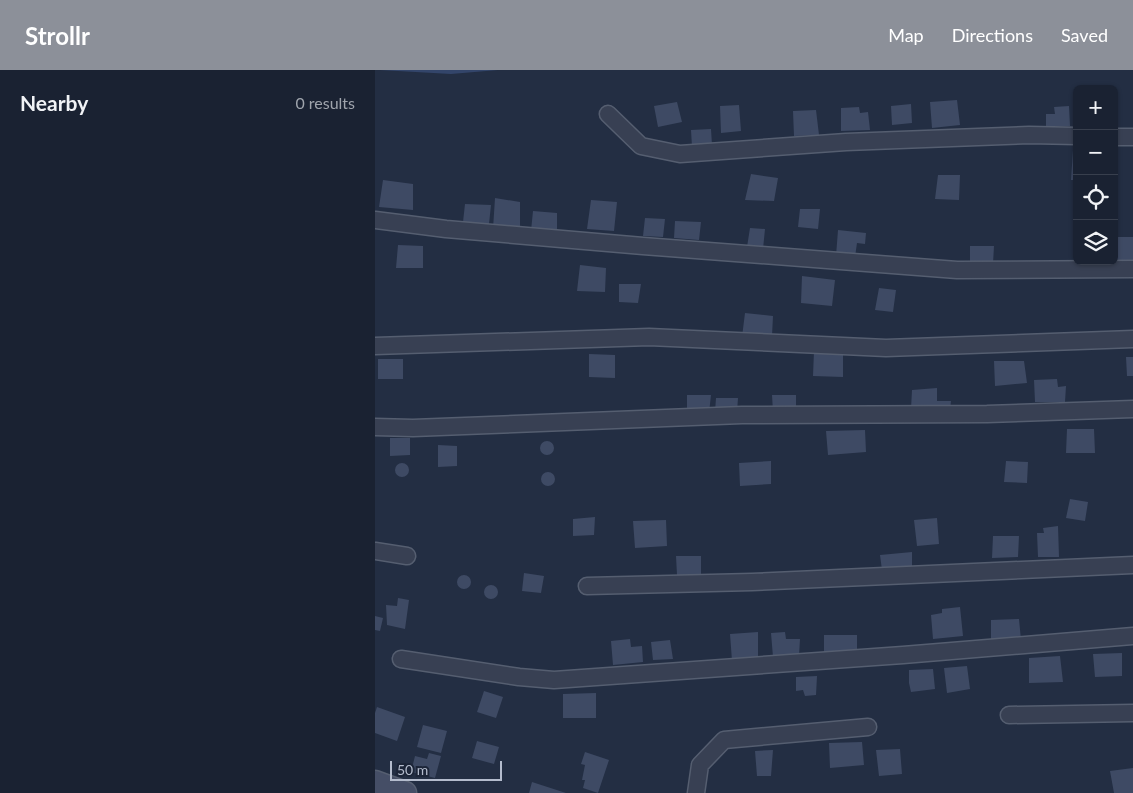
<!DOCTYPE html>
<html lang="en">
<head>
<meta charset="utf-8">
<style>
	body { margin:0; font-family:Lato,sans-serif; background:#232a3a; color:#f1f3f6 }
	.controls { position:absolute; right:15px; top:15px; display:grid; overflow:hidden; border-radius:8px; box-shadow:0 1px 4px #0004 }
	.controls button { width:45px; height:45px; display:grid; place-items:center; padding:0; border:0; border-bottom:1px solid #383f4d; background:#1a2232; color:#f1f3f6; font:25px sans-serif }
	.scale { position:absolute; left:15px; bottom:12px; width:112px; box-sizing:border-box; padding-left:5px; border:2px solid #b4bccd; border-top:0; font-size:14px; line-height:18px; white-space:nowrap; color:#b4bccd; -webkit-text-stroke:4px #1c2538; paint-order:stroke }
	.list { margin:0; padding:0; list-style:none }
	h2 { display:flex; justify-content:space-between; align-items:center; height:65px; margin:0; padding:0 20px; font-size:21px }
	h2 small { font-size:16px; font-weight:400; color:#9fa4ac }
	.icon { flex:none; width:28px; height:28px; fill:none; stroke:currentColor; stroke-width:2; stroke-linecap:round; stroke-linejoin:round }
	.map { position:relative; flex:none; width:758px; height:723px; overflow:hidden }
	header { display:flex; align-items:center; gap:30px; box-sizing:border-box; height:70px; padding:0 25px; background:#8c9099; color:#fff }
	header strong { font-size:24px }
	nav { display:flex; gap:28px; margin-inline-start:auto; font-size:18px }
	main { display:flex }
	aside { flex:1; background:#1a2232 }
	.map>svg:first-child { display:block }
</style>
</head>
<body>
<header>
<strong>Strollr</strong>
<nav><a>Map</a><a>Directions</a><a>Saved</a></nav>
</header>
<main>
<aside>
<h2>Nearby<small>0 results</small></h2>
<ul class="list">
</ul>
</aside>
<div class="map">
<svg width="758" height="723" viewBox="0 0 758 723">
	<rect width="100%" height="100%" fill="#232e43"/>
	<path fill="#33456a" d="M 5,0 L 123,0 L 76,4 Z"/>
	<path fill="#3e4a64" d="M 582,30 L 585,55 L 557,58 L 555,32 Z
		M 302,32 L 307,52 L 283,57 L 279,36 Z
		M 536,34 L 537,53 L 517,55 L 516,36 Z
		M 364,35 L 366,61 L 346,63 L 345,36 Z
		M 694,36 L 695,56 L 671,56 L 671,44 L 680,44 L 679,37 Z
		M 484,37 L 485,43 L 493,42 L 495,60 L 466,61 L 466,38 Z
		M 441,40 L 444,65 L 419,66 L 418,41 Z
		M 336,59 L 337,75 L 317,77 L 316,60 Z
		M 698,80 L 702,80 L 702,110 L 696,110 Z
		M 376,104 L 403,108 L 399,131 L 370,130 Z
		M 563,105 L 585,105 L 584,130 L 560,129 Z
		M 8,110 L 38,114 L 38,140 L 4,137 Z
		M 120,128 L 145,132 L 145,160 L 118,159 Z
		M 216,130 L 242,132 L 239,161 L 212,159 Z
		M 90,134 L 116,135 L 114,154 L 88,152 Z
		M 425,139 L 445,139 L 443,159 L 423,157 Z
		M 158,141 L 182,143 L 182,163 L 156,161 Z
		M 270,148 L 290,149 L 288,167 L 268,166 Z
		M 300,151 L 326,152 L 324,170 L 299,168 Z
		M 375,158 L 390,159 L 388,179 L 372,177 Z
		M 463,160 L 491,163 L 490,174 L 482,173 L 480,187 L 461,186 Z
		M 739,167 L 758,167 L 758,193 L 739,191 Z
		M 23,175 L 48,176 L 48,198 L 21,198 Z
		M 595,176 L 619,176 L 618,194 L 595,194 Z
		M 205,195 L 231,198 L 230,222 L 202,221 Z
		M 427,206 L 460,210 L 457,236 L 426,233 Z
		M 244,214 L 266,214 L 263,233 L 244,232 Z
		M 504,218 L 521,220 L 518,242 L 500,240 Z
		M 370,243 L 398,246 L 397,266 L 367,267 Z
		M 439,281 L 468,283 L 468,307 L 438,306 Z
		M 214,284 L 240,285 L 240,308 L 214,307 Z
		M 751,287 L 758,287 L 758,306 L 752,306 Z
		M 3,289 L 28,289 L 28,309 L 3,309 Z
		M 619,291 L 649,291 L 652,313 L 620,316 Z
		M 682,309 L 683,317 L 691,316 L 690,332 L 660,332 L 659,310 Z
		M 562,318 L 562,331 L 576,331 L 575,340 L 536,339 L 537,320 Z
		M 312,325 L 336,325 L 334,343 L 312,343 Z
		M 397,325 L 421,325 L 421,341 L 398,342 Z
		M 341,328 L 363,328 L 362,342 L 340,342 Z
		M 692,359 L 719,359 L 720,383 L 691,383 Z
		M 490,360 L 491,382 L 453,385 L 451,361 Z
		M 15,368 L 35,368 L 35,385 L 15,386 Z
		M165 378a7 7 0 1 1 14 0a7 7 0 1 1-14 0Z
		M 63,375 L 82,376 L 82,396 L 63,397 Z
		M 396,391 L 396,414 L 365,416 L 364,393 Z
		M 631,391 L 653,392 L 652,413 L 629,412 Z
		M20 400a7 7 0 1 1 14 0a7 7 0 1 1-14 0Z
		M166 409a7 7 0 1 1 14 0a7 7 0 1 1-14 0Z
		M 695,429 L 713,432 L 710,451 L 691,448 Z
		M 220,447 L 219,465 L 198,466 L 198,449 Z
		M 562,448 L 564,474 L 542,476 L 539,450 Z
		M 291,450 L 292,476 L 260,478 L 258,451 Z
		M 683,456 L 684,487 L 663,487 L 662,463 L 669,463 L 668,458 Z
		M 618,466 L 644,466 L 643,487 L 617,488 Z
		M 537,482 L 537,496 L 507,500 L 505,485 Z
		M 301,486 L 326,486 L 326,505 L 302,505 Z
		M 149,503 L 169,506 L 166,523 L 147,521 Z
		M82 512a7 7 0 1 1 14 0a7 7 0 1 1-14 0Z
		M109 522a7 7 0 1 1 14 0a7 7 0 1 1-14 0Z
		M 23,528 L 34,530 L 30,559 L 12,555 L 11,535 L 22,536 Z
		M 585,537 L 588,566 L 558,569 L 556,545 L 567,543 L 567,539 Z
		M 0,546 L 8,548 L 5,561 L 0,560 Z
		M 644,549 L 646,570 L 616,572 L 616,550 Z
		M 383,562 L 383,588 L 357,591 L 355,564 Z
		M 410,562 L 411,569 L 425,569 L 424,586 L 398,587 L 396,563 Z
		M 449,565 L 482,565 L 482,581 L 449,583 Z
		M 255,569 L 256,577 L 267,576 L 268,592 L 238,595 L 236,571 Z
		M 295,570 L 298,589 L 278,590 L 276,572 Z
		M 747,583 L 747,606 L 720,607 L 718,584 Z
		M 685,586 L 688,612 L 654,613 L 654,588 Z
		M 592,596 L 595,619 L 572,623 L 569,598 Z
		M 558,599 L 560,619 L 536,622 L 534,613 L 534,600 Z
		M 442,606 L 441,625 L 430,626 L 428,620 L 421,621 L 421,607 Z
		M 109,621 L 128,627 L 121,648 L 102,642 Z
		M 221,623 L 221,648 L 188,648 L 188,624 Z
		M 2,637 L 30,647 L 22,671 L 0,663 L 0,643 Z
		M 48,655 L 72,661 L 66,683 L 42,677 Z
		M 102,671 L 124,677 L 119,694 L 97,688 Z
		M 487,672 L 489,695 L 455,698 L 454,673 Z
		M 525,679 L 527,704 L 504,706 L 501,680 Z
		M 398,680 L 396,706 L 382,706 L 380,681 Z
		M 210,682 L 234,690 L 223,723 L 208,718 L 210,710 L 207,710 L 210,695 L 206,694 Z
		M 54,683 L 66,686 L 60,708 L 36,702 L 40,686 L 52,689 Z
		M 758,698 L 758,723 L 739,723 L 735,701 Z
		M 157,712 L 191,723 L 154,723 Z"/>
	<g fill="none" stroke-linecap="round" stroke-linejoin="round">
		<defs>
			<path id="street" d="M 233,44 L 266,76 L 305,84 L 471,72 L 654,65 L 702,66
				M 739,67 L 758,67
				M 0,150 L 71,159 L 268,176 L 582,200 L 758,199
				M 0,276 L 274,267 L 511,278 L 758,269
				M 0,357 L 38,358 L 367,345 L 612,344 L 758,339
				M 0,481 L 32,486
				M 212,516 L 377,512 L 758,495
				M 26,589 L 144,607 L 179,610 L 528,585 L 758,566
				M 634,645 L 758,643
				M 321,723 L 325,695 L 349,670 L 493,657"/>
			<path id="secondary" d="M 0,712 L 30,723"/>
		</defs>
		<use href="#street" stroke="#555e70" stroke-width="19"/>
		<use href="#secondary" stroke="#555e70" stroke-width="25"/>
		<use href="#street" stroke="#384053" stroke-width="16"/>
		<use href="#secondary" stroke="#454e66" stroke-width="22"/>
	</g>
</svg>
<div class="controls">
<button>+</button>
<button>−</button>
<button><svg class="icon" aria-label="locate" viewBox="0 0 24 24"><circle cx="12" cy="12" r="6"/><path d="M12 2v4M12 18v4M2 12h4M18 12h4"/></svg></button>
<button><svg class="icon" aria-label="layers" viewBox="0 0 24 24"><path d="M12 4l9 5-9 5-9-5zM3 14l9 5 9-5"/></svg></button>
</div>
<div class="scale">50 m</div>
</div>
</main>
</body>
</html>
